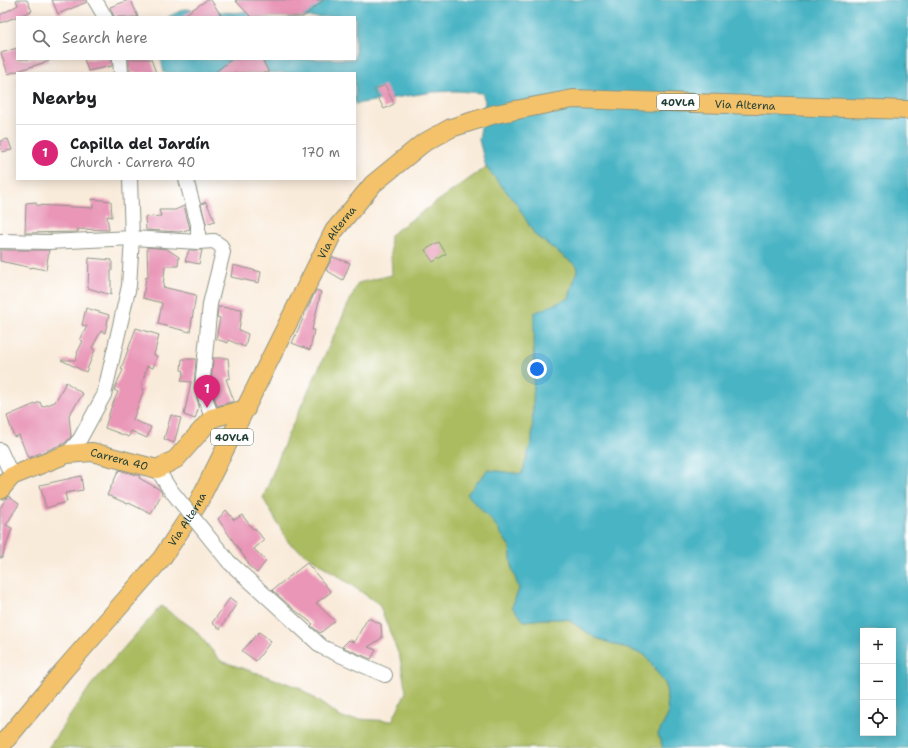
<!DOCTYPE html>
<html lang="en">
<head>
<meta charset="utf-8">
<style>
	body { margin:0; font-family:"Shantell Sans",sans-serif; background:#f6f6f6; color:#202124 }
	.controls { position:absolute; right:12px; bottom:12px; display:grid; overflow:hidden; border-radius:0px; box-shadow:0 2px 10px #0003 }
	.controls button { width:36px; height:36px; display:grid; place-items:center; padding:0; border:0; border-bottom:1px solid #e0e0e0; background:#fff; color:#202124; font:20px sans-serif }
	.you { position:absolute; left:537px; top:369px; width:14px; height:14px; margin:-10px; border:3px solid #fff; border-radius:50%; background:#1a73e8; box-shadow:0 0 0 6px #1a73e833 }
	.badge { display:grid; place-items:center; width:26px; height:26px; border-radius:50%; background:#db2777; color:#fff; font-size:13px; font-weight:700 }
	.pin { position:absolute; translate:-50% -33px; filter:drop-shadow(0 1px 2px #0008) }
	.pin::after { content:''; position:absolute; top:21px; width:14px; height:12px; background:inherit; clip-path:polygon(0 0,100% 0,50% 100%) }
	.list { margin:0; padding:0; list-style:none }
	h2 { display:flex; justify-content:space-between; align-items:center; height:52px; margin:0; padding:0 16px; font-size:17px }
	h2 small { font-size:13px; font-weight:400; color:#757577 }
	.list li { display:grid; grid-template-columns:26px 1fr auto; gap:12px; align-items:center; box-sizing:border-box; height:56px; padding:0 16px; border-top:1px solid #e0e0e0 }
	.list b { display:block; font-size:15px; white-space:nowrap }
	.list p { margin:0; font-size:13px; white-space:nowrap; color:#757577 }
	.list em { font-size:13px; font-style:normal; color:#757577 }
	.icon { flex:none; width:22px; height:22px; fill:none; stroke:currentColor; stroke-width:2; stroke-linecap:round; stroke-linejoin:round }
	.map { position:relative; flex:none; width:908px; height:748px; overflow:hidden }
	.search { position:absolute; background:#fff; box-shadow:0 2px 10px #0003; left:16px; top:16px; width:340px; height:44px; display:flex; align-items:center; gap:10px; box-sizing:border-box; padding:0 14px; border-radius:0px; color:#757577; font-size:15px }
	.panel { position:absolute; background:#fff; box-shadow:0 2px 10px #0003; left:16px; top:72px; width:340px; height:108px; border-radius:0px }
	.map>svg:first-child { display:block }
</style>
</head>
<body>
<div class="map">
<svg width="908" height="748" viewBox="0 0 908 748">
	<rect width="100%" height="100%" fill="#fff"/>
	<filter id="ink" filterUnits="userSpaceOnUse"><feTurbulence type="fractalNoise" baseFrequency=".025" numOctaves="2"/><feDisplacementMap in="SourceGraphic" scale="8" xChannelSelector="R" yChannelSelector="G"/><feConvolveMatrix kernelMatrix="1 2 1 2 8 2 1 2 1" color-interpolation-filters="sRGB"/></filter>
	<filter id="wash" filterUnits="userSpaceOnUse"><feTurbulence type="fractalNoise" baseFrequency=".012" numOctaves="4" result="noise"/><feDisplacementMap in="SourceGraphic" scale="16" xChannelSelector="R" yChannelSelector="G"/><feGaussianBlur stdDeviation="0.9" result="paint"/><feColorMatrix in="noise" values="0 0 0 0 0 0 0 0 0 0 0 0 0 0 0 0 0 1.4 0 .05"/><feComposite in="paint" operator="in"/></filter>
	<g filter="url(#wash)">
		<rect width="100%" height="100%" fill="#f9ebda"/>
		<path fill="#abbc60" stroke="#657c4a" d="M 486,167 L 516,203 L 535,235 L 578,267 L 569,298 L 533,343 L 534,375 L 532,440 L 522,474 L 488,470 L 467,494 L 493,522 L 510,547 L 512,568 L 519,589 L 512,607 L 524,621 L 543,619 L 567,619 L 596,638 L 645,655 L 666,685 L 668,715 L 658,734 L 663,748 L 48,748 L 91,685 L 161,606 L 194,629 L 221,661 L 298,687 L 342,718 L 392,721 L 406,692 L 400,658 L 379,604 L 289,543 L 263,498 L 287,437 L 358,283 L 392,275 L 390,235 Z"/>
		<path fill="#48b4c4" stroke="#34787c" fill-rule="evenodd" d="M 266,0 L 908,0 L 908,748 L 663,748 L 658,734 L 668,715 L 666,685 L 645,655 L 596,638 L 567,619 L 543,619 L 524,621 L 512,607 L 519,589 L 512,568 L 510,547 L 493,522 L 467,494 L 488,470 L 522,474 L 532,440 L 534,375 L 534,313 L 569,298 L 578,267 L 535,235 L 516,203 L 486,167 L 479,140 L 485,101 L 482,93 L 457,91 L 433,92 L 355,104 L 355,73 L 164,73 L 161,59 L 355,59 L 355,17 L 168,17 L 184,9 L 234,13 L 252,11 ZM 863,631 L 893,631 L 893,733 L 863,733 Z"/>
		<g id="blocks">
			<path fill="#e996b7" d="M 16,0 L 27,0 L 32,11 L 0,23 L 0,15 L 18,5 Z
				M 52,0 L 87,0 L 87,2 L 58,14 Z
				M 129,0 L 131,0 L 138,17 L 114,17 L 110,7 Z
				M 207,0 L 211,0 L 222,17 L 181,17 Z
				M 235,0 L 324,0 L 303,17 L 251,17 Z
				M 17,48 L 17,59 L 49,59 L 49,61 L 8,74 L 1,53 Z
				M 84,59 L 112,59 L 112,66 L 88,71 Z
				M 129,59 L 151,59 L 156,73 L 132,73 L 129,67 Z
				M 232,59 L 262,59 L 269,73 L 214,73 Z
				M 385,85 L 394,104 L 384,109 L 374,90 Z
				M 8,139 L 12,150 L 2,152 L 0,147 L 0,141 Z
				M 92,199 L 111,201 L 112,217 L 107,216 L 109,230 L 78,229 L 78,232 L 25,233 L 26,203 L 36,202 L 36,205 L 93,208 Z
				M 206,202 L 215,221 L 206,224 L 201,204 Z
				M 184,206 L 190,229 L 179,232 L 146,230 L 145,217 L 161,216 L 159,210 L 175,210 Z
				M 439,242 L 446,254 L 433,262 L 425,250 Z
				M 147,247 L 167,249 L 179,257 L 178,266 L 165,266 L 163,287 L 196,295 L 190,332 L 158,324 L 162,303 L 143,298 L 146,277 L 148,278 Z
				M 0,250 L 49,250 L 46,270 L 32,267 L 32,268 L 0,261 Z
				M 189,250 L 202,250 L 199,264 L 185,261 Z
				M 333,257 L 350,263 L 343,280 L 326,270 Z
				M 89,258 L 112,260 L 112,271 L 111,271 L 111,295 L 88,288 Z
				M 233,265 L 261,272 L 259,283 L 231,277 Z
				M 316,290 L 321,292 L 312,330 L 314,330 L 310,350 L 292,343 Z
				M 218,307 L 242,309 L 239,330 L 248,334 L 245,347 L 228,340 L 228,343 L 216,339 L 220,318 L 217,317 Z
				M 86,308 L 109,315 L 105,333 L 101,331 L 92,348 L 95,350 L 86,372 L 61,360 L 75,360 L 78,354 L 77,353 L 83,341 L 80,340 L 87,326 L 82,325 Z
				M 136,328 L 159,335 L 154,355 L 157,356 L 153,368 L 147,366 L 141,388 L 144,389 L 133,420 L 151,427 L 147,438 L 131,431 L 129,437 L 105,428 L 111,408 L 118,392 L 114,390 L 123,370 L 121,369 Z
				M 213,358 L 228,358 L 230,378 L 226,379 L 234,401 L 217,406 L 211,386 Z
				M 182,359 L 196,359 L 194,388 L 199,406 L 195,419 L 184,415 L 191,382 L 181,381 L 184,371 L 181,370 Z
				M 66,382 L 83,394 L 69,415 L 71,437 L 65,443 L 28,458 L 19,435 L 14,437 L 7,416 L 40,402 L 42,407 L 55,402 Z
				M 171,415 L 181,418 L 174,443 L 164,439 Z
				M 119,470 L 140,476 L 139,478 L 159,489 L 162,493 L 151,514 L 129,503 L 128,504 L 107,495 Z
				M 81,476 L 83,490 L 65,493 L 67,502 L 46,508 L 40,485 Z
				M 8,496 L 19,504 L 6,525 L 12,528 L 2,558 L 0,558 L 0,508 Z
				M 226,510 L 234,520 L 242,515 L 253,529 L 255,528 L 264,540 L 254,549 L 266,561 L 257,573 L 248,565 L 249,564 L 218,519 Z
				M 307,563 L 331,592 L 316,603 L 335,621 L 320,633 L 311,626 L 313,624 L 291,607 L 272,590 Z
				M 230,598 L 237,603 L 220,629 L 212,623 Z
				M 368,618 L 381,624 L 382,638 L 368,647 L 376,650 L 371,659 L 342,647 L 349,640 L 354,642 Z
				M 259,632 L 271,641 L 256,661 L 242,651 Z"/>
		</g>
	</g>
	<g filter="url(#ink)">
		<use href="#blocks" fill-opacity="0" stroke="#8c9487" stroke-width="1"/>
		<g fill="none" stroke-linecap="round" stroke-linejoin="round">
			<defs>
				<path id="minor" d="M 95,0 L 105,17
					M 120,59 L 121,73
					M 186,179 L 198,224 L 198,242
					M 0,241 L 48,242 L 132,238 L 198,242 L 214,241 L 221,246 L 223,252 L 210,304 L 202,388 L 212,418
					M 0,450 L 12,476
					M 67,454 L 80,439 L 104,395 L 129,286 L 132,238 L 130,179
					M 157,469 L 169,488
					M 229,562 L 322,647 L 385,675"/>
				<g id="major">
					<path id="s1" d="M 0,490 L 12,476 L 67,454 L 92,452 L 157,469 L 176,459 L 212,418 L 246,409"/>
					<path id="s2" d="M 0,747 L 64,670 L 162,558 L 197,505 L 334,231 L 373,184 L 422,144 L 451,128 L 495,114 L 573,99 L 908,110"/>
				</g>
			</defs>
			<use href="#minor" stroke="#8c9487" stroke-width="16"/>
			<use href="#major" stroke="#8c9487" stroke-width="20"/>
			<use href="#minor" stroke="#fff" stroke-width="14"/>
			<use href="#major" stroke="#f4c26a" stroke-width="18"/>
			<defs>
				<path id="minor-bridge" d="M 169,488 L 229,562"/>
			</defs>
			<use href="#minor-bridge" stroke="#8c9487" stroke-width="16" stroke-linecap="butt"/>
			<use href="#minor-bridge" stroke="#fff" stroke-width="14"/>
		</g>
	</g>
	<g text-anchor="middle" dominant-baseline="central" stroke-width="3" stroke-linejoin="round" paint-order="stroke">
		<g fill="#fff" stroke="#627771" stroke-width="1">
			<rect x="657" y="94" width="42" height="16" rx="3"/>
			<rect x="211" y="429" width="42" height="16" rx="3"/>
		</g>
		<g font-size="10" font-weight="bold" fill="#1f3d34">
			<text x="678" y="102">40VLA</text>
			<text x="232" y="437">40VLA</text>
		</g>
		<g font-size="11" fill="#1f3d34" stroke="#fff">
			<text stroke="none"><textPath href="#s2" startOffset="1074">Via Alterna</textPath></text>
			<text stroke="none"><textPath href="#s2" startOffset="619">Via Alterna</textPath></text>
			<text stroke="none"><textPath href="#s1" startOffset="131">Carrera 40</textPath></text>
			<text stroke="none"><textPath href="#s2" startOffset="295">Via Alterna</textPath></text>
		</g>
	</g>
</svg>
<div class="controls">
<button>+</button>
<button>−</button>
<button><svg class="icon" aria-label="locate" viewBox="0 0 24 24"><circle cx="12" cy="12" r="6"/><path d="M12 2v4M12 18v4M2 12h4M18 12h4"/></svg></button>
</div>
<div class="you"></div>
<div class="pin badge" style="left:207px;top:408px">1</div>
<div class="search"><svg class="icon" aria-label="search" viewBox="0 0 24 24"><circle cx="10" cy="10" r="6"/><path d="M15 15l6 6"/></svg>Search here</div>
<section class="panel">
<h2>Nearby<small></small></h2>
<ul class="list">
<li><span class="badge">1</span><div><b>Capilla del Jardín</b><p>Church · Carrera 40</p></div><em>170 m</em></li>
</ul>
</section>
</div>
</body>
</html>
